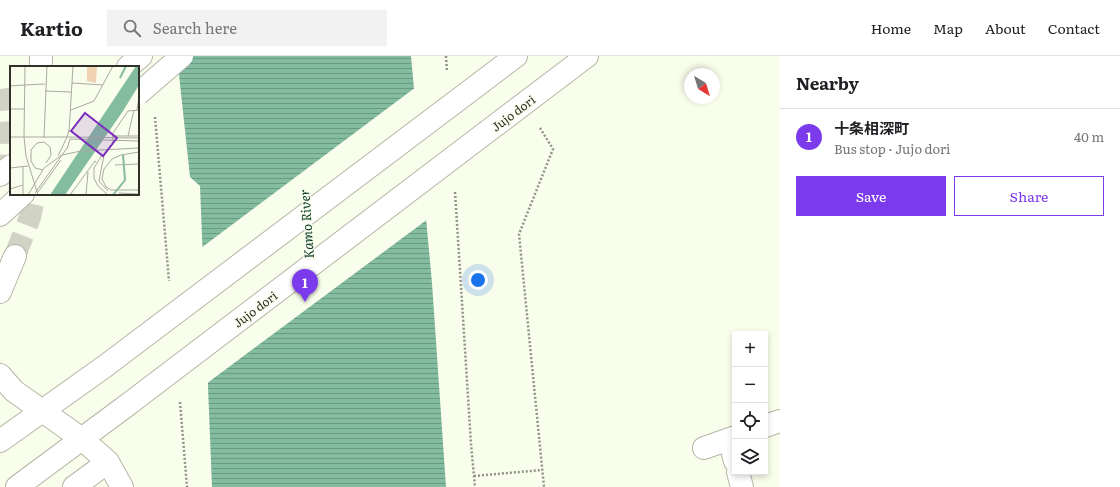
<!DOCTYPE html>
<html lang="en">
<head>
<meta charset="utf-8">
<style>
	body { margin:0; font-family:Literata,"Noto Sans JP",serif; background:#f2f2f2; color:#202124 }
	.controls { position:absolute; right:12px; bottom:12px; display:grid; overflow:hidden; border-radius:0px; box-shadow:0 2px 6px #0003 }
	.controls button { width:36px; height:36px; display:grid; place-items:center; padding:0; border:0; border-bottom:1px solid #e0e0e0; background:#fff; color:#202124; font:20px sans-serif }
	.compass { position:absolute; left:684px; top:12px; width:36px; height:36px; border-radius:50%; background:#fff; box-shadow:0 2px 6px #0003; rotate:142deg }
	.you { position:absolute; left:478px; top:224px; width:14px; height:14px; margin:-10px; border:3px solid #fff; border-radius:50%; background:#1a73e8; box-shadow:0 0 0 6px #1a73e833 }
	.badge { display:grid; place-items:center; width:26px; height:26px; border-radius:50%; background:#7c3aed; color:#fff; font-size:13px; font-weight:700 }
	.pin { position:absolute; translate:-50% -33px; filter:drop-shadow(0 1px 2px #0008) }
	.pin::after { content:''; position:absolute; top:21px; width:14px; height:12px; background:inherit; clip-path:polygon(0 0,100% 0,50% 100%) }
	.list { margin:0; padding:0; list-style:none }
	h2 { display:flex; justify-content:space-between; align-items:center; height:52px; margin:0; padding:0 16px; font-size:17px }
	h2 small { font-size:13px; font-weight:400; color:#757577 }
	.list li { display:grid; grid-template-columns:26px 1fr auto; gap:12px; align-items:center; box-sizing:border-box; height:56px; padding:0 16px; border-top:1px solid #e0e0e0 }
	.list b { display:block; font-size:15px; white-space:nowrap }
	.list p { margin:0; font-size:13px; white-space:nowrap; color:#757577 }
	.list em { font-size:13px; font-style:normal; color:#757577 }
	.actions { display:flex; gap:8px; padding:12px 16px }
	.actions a { flex:1; padding:9px 0; border:1px solid #7c3aed; border-radius:0px; text-align:center; font-size:14px; color:#7c3aed }
	.actions .main { background:#7c3aed; color:#fff }
	.icon { flex:none; width:22px; height:22px; fill:none; stroke:currentColor; stroke-width:2; stroke-linecap:round; stroke-linejoin:round }
	.map { position:relative; flex:none; width:780px; height:431px; overflow:hidden }
	header { display:flex; align-items:center; gap:24px; box-sizing:border-box; height:56px; padding:0 20px; background:#fff; border-bottom:1px solid #e0e0e0 }
	header strong { font-size:19px }
	nav { display:flex; gap:22px; margin-inline-start:auto; font-size:14px }
	.search { width:280px; height:36px; background:#f2f2f2; display:flex; align-items:center; gap:10px; box-sizing:border-box; padding:0 14px; border-radius:0px; color:#757577; font-size:15px }
	main { display:flex }
	aside { flex:1; background:#fff }
	.map>svg:first-child { display:block }
</style>
</head>
<body>
<header>
<strong>Kartio</strong>
<div class="search"><svg class="icon" aria-label="search" viewBox="0 0 24 24"><circle cx="10" cy="10" r="6"/><path d="M15 15l6 6"/></svg>Search here</div>
<nav><a>Home</a><a>Map</a><a>About</a><a>Contact</a></nav>
</header>
<main>
<div class="map">
<svg width="780" height="431" viewBox="0 0 780 431">
	<defs>
		<pattern id="water-rules" width="6" height="5" patternUnits="userSpaceOnUse"><rect width="6" height="5" fill="#84bca0"/><path d="M0 2.5h6" fill="none" stroke="#6c9983"/></pattern>
	</defs>
	<rect width="100%" height="100%" fill="#f9fdeb"/>
	<path fill="url(#water-rules)" d="M 177,0 L 411,0 L 432,227 L 446,431 L 212,431 L 200,130 L 190,121 Z"/>
	<path fill="#f9fdeb" d="M 416,31 L 428,163 L 206,328 L 201,192 Z"/>
	<g fill="none" stroke-linecap="round" stroke-linejoin="round">
		<path stroke="#d1d4c4" stroke-width="22" stroke-dasharray="22 11" stroke-linecap="butt" d="M 15,200 L 30,161 L 35,138"/>
		<path stroke="#d1d4c4" stroke-width="22" stroke-dasharray="22 11" stroke-linecap="butt" d="M 0,33 C 4,64 7,94 0,125"/>
		<defs>
			<path id="minor" d="M 41,6 L 41,0
				M 483,25 L 516,0
				M 488,75 L 587,0
				M 0,236 L 15,200
				M 0,319 L 14,335 L 82,383 L 108,406 L 122,431
				M 765,370 L 780,365
				M 729,383 L 735,405
				M 0,385 L 104,311
				M 704,392 L 735,381
				M 738,416 L 742,431
				M 17,431 L 126,350
				M 74,431 L 108,406"/>
			<path id="highway" d="M 128,11 L 141,0
				M 0,119 L 11,110
				M 0,159 L 23,138"/>
		</defs>
		<use href="#minor" stroke="#b4b7a7" stroke-width="24"/>
		<use href="#highway" stroke="#b4b7a7" stroke-width="24"/>
		<path stroke="#919487" stroke-width="2.5" stroke-dasharray="2 2" stroke-linecap="butt" d="M 446,0 L 447,15
			M 155,61 L 169,225
			M 540,72 L 553,93 L 519,178 L 544,431
			M 455,136 L 471,388 L 475,431
			M 180,346 L 187,431
			M 474,420 L 542,414"/>
		<use href="#minor" stroke="#fff" stroke-width="22"/>
		<use href="#highway" stroke="#fff" stroke-width="22"/>
		<defs>
			<path id="minor-bridge" d="M 104,311 L 483,25
				M 126,350 L 488,75"/>
			<path id="highway-bridge" d="M 138,38 L 182,0"/>
		</defs>
		<use href="#minor-bridge" stroke="#b4b7a7" stroke-width="24" stroke-linecap="butt"/>
		<use href="#highway-bridge" stroke="#b4b7a7" stroke-width="24" stroke-linecap="butt"/>
		<use href="#minor-bridge" stroke="#fff" stroke-width="22"/>
		<use href="#highway-bridge" stroke="#fff" stroke-width="22"/>
	</g>
	<g text-anchor="middle" dominant-baseline="central" stroke-width="3" stroke-linejoin="round" paint-order="stroke">
		<g font-size="12" fill="#2f312a" stroke="#f9fdeb">
			<text transform="translate(513 57) rotate(-37)">Jujo dori</text>
			<text transform="translate(255 253) rotate(-37)">Jujo dori</text>
		</g>
		<g font-size="13" font-style="italic" fill="#053624" stroke="#f9fdeb">
			<text transform="translate(306 168) rotate(-94)">Kamo River</text>
		</g>
	</g>
	<g transform="translate(10 10)">
		<rect width="129" height="129" fill="#f9fdeb"/>
		<path d="M 77,1 L 87,1 L 86,17 L 77,15 Z" fill="#f0d3b3"/>
		<path d="M 126,0 L 129,0 L 129,19 L 113,45 L 55,129 L 40,129 Z" fill="#84bca0"/>
		<path fill="none" stroke="#84bca0" stroke-width="2" d="M 110,12 L 116,0M 103,129 L 115,114 L 113,89"/>
		<path fill="none" stroke="#a8ab9e" stroke-width="1" d="M 62,17 L 93,19M 14,19 L 35,18M 0,20 L 14,19M 35,25 L 61,26M 0,43 L 14,43M 61,44 L 84,35 L 103,0M 127,44 L 129,31M 59,66 L 63,0M 102,70 L 129,70M 118,70 L 124,44M 0,71 L 14,71 L 15,0M 34,72 L 37,0M 99,81 L 103,77 L 103,67 L 118,45 L 129,44M 57,83 L 60,73 L 129,75M 129,86 L 111,89 L 102,93 L 94,103 L 92,113 L 96,121 L 101,124 L 129,124M 92,89 L 84,102 L 84,112 L 88,120 L 98,129M 94,89 L 89,115 L 98,125M 48,90 L 57,71 L 129,72M 105,99 L 129,98M 0,102 L 18,100M 33,104 L 25,102 L 21,95 L 21,84 L 27,77 L 34,76 L 40,81 L 41,89 L 36,97M 0,123 L 13,119M 28,126 L 51,94M 25,127 L 57,82M 109,127 L 129,128M 13,129 L 13,100M 18,129 L 34,102 L 52,89 L 71,85 L 129,82M 28,129 L 16,90 L 14,71 L 57,71 L 59,64M 60,129 L 85,95 L 86,96M 76,129 L 78,106"/>
		<path fill="#7b2cbf" fill-opacity="0.15" stroke="#7b2cbf" stroke-width="2" d="M 75,47 L 107,72 L 93,90 L 61,65 Z"/>
		<rect width="129" height="129" fill="none" stroke="#2f312a" stroke-width="2"/>
	</g>
</svg>
<div class="controls">
<button>+</button>
<button>−</button>
<button><svg class="icon" aria-label="locate" viewBox="0 0 24 24"><circle cx="12" cy="12" r="6"/><path d="M12 2v4M12 18v4M2 12h4M18 12h4"/></svg></button>
<button><svg class="icon" aria-label="layers" viewBox="0 0 24 24"><path d="M12 4l9 5-9 5-9-5zM3 14l9 5 9-5"/></svg></button>
</div>
<svg class="compass" viewBox="-18 -18 36 36"><path d="M0-13l5 13h-10z" fill="#e53935"/><path d="M0 13l5-13h-10z" fill="#757577"/></svg>
<div class="you"></div>
<div class="pin badge" style="left:305px;top:246px">1</div>
</div>
<aside>
<h2>Nearby<small></small></h2>
<ul class="list">
<li><span class="badge">1</span><div><b>十条相深町</b><p>Bus stop · Jujo dori</p></div><em>40 m</em></li>
</ul>
<div class="actions"><a class="main">Save</a><a>Share</a></div>
</aside>
</main>
</body>
</html>
